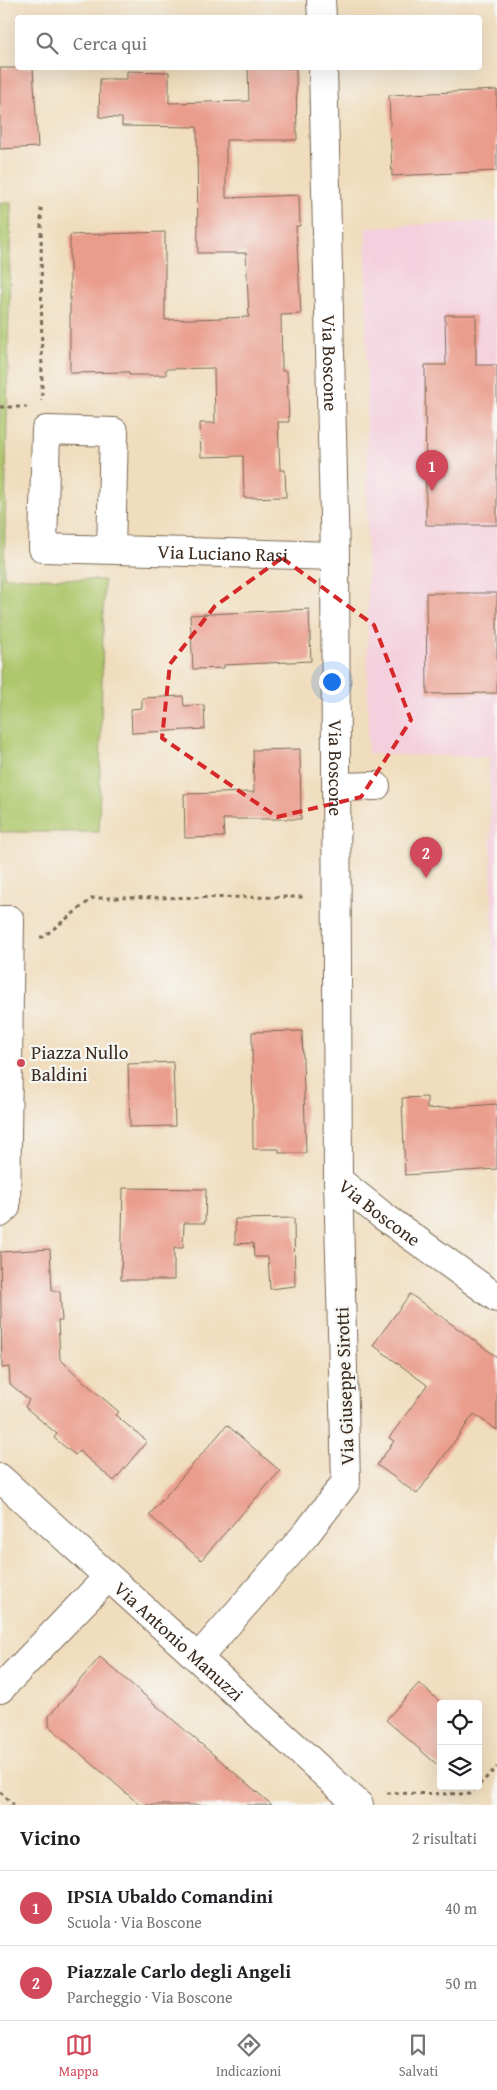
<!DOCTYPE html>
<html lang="it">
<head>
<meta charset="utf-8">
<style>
	body { margin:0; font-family:"Gentium Book Plus",serif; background:#f2f2f2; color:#202124 }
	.controls { position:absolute; right:15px; bottom:15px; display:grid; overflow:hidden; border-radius:5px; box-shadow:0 5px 20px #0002 }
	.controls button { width:45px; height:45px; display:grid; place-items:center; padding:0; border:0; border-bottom:1px solid #e0e0e0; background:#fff; color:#202124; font:25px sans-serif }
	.you { position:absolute; left:331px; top:681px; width:18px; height:18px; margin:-12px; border:4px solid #fff; border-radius:50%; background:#1a73e8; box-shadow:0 0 0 8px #1a73e833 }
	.badge { display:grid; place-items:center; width:32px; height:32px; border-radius:50%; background:#d1495b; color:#fff; font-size:16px; font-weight:700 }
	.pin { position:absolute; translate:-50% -41px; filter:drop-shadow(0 1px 2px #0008) }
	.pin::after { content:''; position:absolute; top:26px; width:18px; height:15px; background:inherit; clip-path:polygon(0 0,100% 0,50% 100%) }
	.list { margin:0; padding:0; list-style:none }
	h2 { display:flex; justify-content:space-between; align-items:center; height:65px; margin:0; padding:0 20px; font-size:21px }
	h2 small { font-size:16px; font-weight:400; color:#757577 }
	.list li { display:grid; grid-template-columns:32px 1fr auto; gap:15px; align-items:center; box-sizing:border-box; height:75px; padding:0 20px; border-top:1px solid #e0e0e0 }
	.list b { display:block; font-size:19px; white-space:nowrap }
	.list p { margin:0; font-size:16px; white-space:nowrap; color:#757577 }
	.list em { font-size:16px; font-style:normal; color:#757577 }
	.icon { flex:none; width:28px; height:28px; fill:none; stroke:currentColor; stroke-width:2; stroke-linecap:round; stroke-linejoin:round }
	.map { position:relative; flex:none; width:497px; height:1805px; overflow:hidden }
	.search { position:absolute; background:#fff; box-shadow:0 5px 20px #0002; left:15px; right:15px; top:15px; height:55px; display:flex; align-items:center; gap:12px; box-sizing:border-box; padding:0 18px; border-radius:5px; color:#757577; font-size:19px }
	.sheet { height:215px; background:#fff }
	nav { display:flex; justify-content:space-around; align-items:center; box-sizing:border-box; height:70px; border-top:1px solid #e0e0e0; background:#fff; font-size:14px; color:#757577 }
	nav a { display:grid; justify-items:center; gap:2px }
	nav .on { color:#d1495b }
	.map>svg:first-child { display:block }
</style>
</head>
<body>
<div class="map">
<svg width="497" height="1805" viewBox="0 0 497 1805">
	<rect width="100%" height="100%" fill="#f6f6f2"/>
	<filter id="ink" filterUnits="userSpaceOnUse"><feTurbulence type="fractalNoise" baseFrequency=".02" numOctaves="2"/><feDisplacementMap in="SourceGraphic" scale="10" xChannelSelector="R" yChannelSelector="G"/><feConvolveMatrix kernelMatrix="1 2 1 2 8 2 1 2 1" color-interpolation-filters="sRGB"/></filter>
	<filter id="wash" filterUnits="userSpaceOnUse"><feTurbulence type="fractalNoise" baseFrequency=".0096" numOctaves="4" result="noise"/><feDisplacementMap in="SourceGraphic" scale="20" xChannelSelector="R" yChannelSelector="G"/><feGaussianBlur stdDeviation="1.12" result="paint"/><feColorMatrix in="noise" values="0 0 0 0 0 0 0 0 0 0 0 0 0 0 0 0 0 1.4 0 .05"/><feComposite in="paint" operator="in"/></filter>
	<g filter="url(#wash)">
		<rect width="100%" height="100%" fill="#f0ddbd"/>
		<path fill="#f4cfdd" d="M 497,221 L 497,990 L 494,990 L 489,757 L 368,754 L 366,227 Z"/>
		<path fill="#afc76c" stroke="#757845" d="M 0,203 L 11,203 L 4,577 L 104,580 L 99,832 L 0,832 Z"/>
		<g id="blocks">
			<path fill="#ea9d8d" d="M 0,68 L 33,68 L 38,147 L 0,149 Z
				M 248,68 L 296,68 L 297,140 L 226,140 L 226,198 L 299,195 L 300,226 L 296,226 L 301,314 L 281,315 L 282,371 L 287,371 L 289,422 L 278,422 L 280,470 L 285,470 L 286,497 L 244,498 L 243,456 L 201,457 L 200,423 L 215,423 L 214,368 L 166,369 L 166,375 L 129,375 L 129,372 L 70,373 L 70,235 L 165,232 L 165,320 L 249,317 L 246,253 L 198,253 L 197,127 L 122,126 L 122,118 L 99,117 L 100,79 L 127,79 L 127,71 L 169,72 L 169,103 L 249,101 Z
				M 497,90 L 497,171 L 392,176 L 389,95 Z
				M 445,315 L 476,315 L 476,365 L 497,365 L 497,525 L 426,525 L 425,365 L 446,365 Z
				M 426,593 L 497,593 L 497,693 L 427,694 Z
				M 309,609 L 311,661 L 224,665 L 224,668 L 193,669 L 190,615 Z
				M 183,696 L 184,706 L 204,705 L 205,729 L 132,733 L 131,709 L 142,708 L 142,698 Z
				M 300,749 L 301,819 L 223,819 L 224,837 L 185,838 L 184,794 L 254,792 L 253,750 Z
				M 302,1031 L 306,1153 L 279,1153 L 279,1149 L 253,1149 L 252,1032 Z
				M 173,1062 L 175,1126 L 130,1127 L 128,1064 Z
				M 427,1097 L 427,1109 L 497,1104 L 497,1169 L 405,1175 L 402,1098 Z
				M 123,1188 L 206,1189 L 205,1223 L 184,1223 L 183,1248 L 174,1248 L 174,1280 L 121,1280 Z
				M 294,1218 L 295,1286 L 270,1289 L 268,1257 L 254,1257 L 253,1243 L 235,1244 L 235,1219 Z
				M 50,1249 L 52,1291 L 60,1291 L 62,1321 L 58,1321 L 60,1359 L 83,1381 L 119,1412 L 115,1415 L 147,1441 L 114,1481 L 79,1451 L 75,1455 L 54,1438 L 57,1434 L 25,1407 L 29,1400 L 10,1384 L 9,1367 L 2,1368 L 0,1252 Z
				M 410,1294 L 497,1357 L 497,1430 L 474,1414 L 417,1494 L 377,1465 L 394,1441 L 389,1438 L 427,1385 L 373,1345 Z
				M 227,1425 L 280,1471 L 201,1560 L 149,1515 Z
				M 100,1657 L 272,1805 L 140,1805 L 60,1736 L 49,1726 L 49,1716 Z
				M 419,1683 L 442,1704 L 441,1704 L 441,1768 L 386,1720 Z"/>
		</g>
	</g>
	<g filter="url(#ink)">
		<use href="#blocks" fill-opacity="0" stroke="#7a6956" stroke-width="1"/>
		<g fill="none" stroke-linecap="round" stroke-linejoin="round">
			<defs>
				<g id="minor">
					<path d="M 321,0 L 322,18"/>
					<path id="s1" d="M 323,68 L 335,556 L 338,1180 L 383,1216 L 497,1298"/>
					<path id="s2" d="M 111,550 L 114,432 L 46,430 L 43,548 L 335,556"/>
					<path d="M 336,787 L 376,786"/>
					<path d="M 0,920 L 10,920 L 6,1207 L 0,1213"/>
					<path id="s3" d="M 0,1478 L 359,1805"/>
					<path d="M 198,1658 L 306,1534 L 346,1482 L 338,1180"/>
					<path d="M 0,1689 L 108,1577"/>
				</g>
			</defs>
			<use href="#minor" stroke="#7a6956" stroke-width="30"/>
			<path stroke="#7a6956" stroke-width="3" stroke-dasharray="4 4" stroke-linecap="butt" d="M 41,208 L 42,401
				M 0,407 L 27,407
				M 40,937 L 43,937 L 93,898 L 306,897
				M 0,1792 L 14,1805
				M 387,1793 L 470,1794 L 497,1767"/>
			<use href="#minor" stroke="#fff" stroke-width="28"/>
		</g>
	</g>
	<path fill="none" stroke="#d62828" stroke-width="4" stroke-dasharray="10 6" stroke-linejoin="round" d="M 282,558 L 374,625 L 411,720 L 361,797 L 277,817 L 162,738 L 170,664 L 215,606 Z"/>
	<circle fill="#d1495b" stroke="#f6f6f2" stroke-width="2" cx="21" cy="1063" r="5"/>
	<g text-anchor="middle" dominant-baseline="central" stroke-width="4.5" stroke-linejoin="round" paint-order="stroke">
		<g font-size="19" fill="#3b2a1e" stroke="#f6f6f2">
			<text stroke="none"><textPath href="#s1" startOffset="295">Via Boscone</textPath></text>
			<text stroke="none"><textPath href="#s2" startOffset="484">Via Luciano Rasi</textPath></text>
			<text stroke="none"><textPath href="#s1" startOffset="700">Via Boscone</textPath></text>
			<text stroke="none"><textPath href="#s1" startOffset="1165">Via Boscone</textPath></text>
			<text transform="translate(344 1386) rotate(-92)">Via Giuseppe Sirotti</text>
			<text stroke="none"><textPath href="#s3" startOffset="242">Via Antonio Manuzzi</textPath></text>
		</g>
		<g font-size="19" fill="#3b2a1e" stroke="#f6f6f2" text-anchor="start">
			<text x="31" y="1052">Piazza Nullo<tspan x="31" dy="22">Baldini</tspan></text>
		</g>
	</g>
</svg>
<div class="controls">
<button><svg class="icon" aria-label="locate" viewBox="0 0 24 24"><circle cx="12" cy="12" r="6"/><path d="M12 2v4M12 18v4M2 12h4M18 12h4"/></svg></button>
<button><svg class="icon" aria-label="layers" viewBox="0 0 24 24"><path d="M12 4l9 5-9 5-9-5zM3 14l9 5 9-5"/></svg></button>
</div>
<div class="you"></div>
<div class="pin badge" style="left:432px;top:491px">1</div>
<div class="pin badge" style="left:426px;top:878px">2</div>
<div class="search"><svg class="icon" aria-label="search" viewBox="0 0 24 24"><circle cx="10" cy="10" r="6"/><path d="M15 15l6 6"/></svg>Cerca qui</div>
</div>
<section class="sheet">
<h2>Vicino<small>2 risultati</small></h2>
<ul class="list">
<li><span class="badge">1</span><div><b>IPSIA Ubaldo Comandini</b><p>Scuola · Via Boscone</p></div><em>40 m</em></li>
<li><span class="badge">2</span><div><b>Piazzale Carlo degli Angeli</b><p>Parcheggio · Via Boscone</p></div><em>50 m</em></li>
</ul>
</section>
<nav>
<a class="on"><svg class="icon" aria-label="map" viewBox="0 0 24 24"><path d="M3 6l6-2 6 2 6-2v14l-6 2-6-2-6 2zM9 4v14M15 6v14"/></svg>Mappa</a>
<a><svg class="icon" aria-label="directions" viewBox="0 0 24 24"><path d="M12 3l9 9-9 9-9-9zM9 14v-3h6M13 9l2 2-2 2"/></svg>Indicazioni</a>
<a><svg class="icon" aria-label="saved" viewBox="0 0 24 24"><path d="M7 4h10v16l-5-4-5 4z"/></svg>Salvati</a>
</nav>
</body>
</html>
